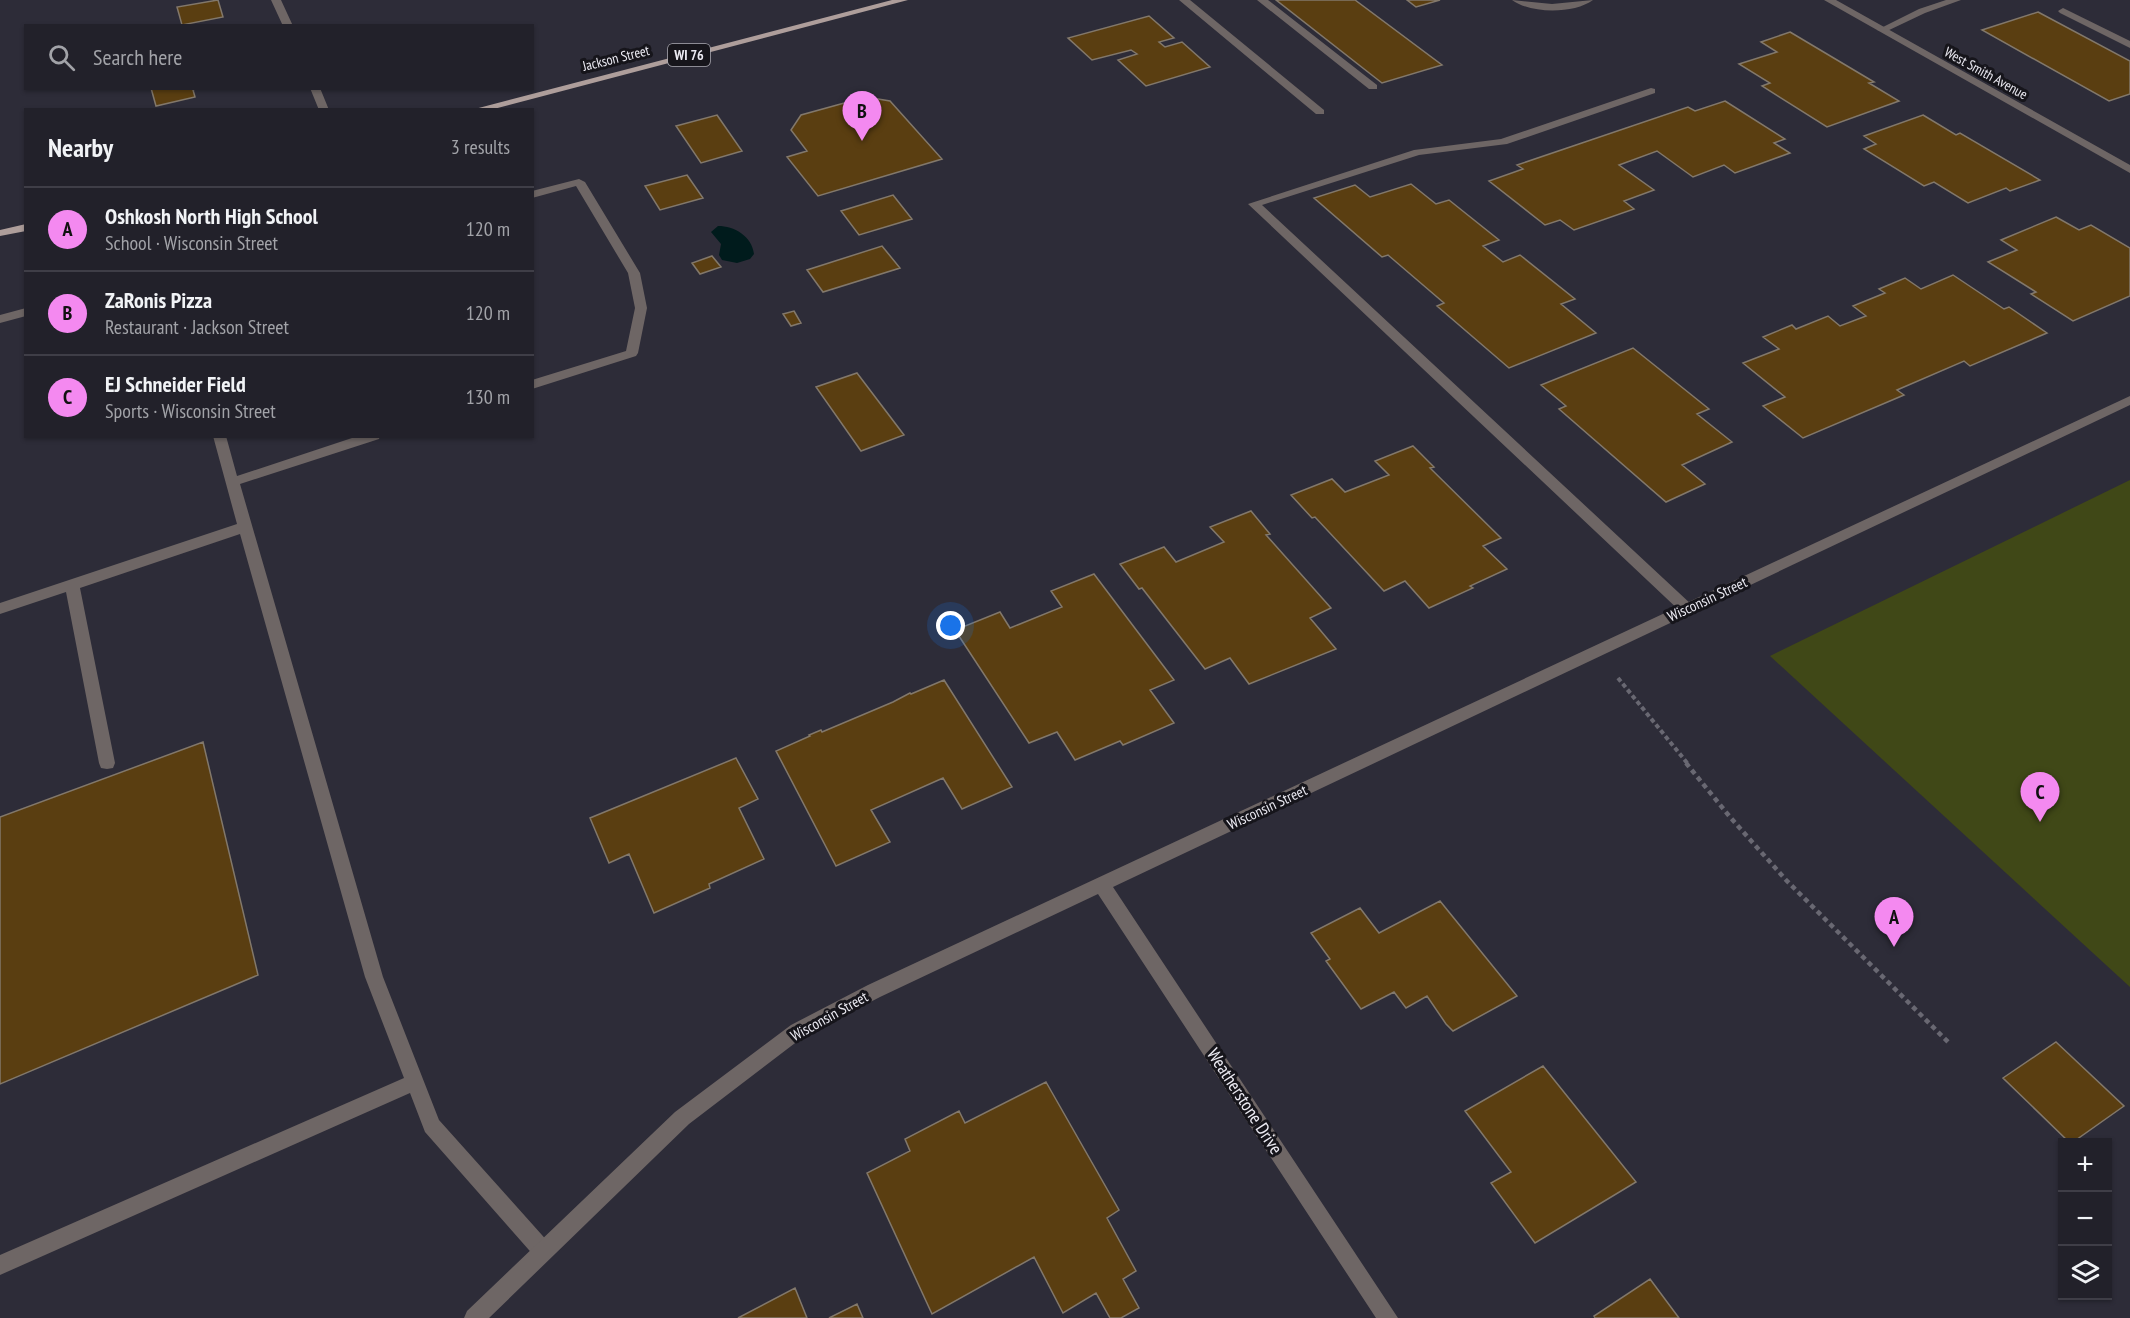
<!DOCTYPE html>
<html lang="en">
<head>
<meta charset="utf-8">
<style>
	body { margin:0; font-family:"PT Sans Narrow",sans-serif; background:#2a2932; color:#f1f3f6 }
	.controls { position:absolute; right:18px; bottom:18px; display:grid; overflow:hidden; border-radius:0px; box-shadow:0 2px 4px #0004 }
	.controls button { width:54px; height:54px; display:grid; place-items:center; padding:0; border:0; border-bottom:2px solid #3f3e47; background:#22212a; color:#f1f3f6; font:30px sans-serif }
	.you { position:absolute; left:951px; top:626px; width:21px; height:21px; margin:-15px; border:4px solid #fff; border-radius:50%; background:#1a73e8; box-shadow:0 0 0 9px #1a73e833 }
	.badge { display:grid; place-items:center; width:39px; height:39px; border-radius:50%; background:#f489f0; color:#111; font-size:20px; font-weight:700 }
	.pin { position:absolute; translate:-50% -50px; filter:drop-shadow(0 2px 3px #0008) }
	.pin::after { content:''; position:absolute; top:32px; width:21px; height:18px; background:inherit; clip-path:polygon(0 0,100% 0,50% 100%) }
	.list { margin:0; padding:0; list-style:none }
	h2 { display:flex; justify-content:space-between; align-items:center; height:78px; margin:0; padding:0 24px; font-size:26px }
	h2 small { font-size:20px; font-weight:400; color:#a2a3a8 }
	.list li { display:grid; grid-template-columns:39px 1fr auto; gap:18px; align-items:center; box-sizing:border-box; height:84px; padding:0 24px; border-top:2px solid #3f3e47 }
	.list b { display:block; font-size:22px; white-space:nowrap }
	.list p { margin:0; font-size:20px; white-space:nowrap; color:#a2a3a8 }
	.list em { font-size:20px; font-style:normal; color:#a2a3a8 }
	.icon { flex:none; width:33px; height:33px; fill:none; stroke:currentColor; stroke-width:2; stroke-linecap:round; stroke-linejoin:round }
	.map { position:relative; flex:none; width:2130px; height:1318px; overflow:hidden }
	.search { position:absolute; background:#22212a; box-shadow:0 2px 4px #0004; left:24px; top:24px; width:510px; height:66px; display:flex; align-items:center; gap:15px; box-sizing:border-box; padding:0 21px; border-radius:0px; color:#a2a3a8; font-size:22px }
	.panel { position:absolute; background:#22212a; box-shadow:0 2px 4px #0004; left:24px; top:108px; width:510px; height:330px; border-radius:0px }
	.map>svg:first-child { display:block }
</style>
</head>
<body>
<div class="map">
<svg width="2130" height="1318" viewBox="0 0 2130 1318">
	<rect width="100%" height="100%" fill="#2d2c38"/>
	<path fill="#404817" d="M 2130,480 L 2130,987 L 1770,656 Z"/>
	<path fill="#001b1c" d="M 718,226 C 734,226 752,236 754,254 L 750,259 L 737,263 L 722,260 L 719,255 L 721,244 L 711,232 Z"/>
	<path fill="#5a3e11" stroke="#82786b" stroke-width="1.5" d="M 218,0 L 223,17 L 182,25 L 177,7 Z
		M 1276,0 L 1355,0 L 1442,65 L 1382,83 Z
		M 1407,0 L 1440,0 L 1416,7 Z
		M 2038,12 L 2130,61 L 2130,94 L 2109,101 L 1982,30 Z
		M 1149,16 L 1174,38 L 1159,42 L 1165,47 L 1182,42 L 1210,67 L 1146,86 L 1118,60 L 1137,54 L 1131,50 L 1092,60 L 1068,38 Z
		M 1790,32 L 1874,82 L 1869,83 L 1899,101 L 1827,127 L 1762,86 L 1770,83 L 1739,64 L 1777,52 L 1761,42 Z
		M 151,88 L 197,88 L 193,90 L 195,97 L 156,106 Z
		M 866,97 L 890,101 L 942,159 L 818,196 L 787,157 L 807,151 L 791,130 L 801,115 Z
		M 1725,101 L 1785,139 L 1774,143 L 1790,153 L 1735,173 L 1724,165 L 1693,177 L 1657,151 L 1619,165 L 1654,190 L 1624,201 L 1634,209 L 1574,230 L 1560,220 L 1545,225 L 1489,181 L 1523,169 L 1517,165 L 1688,107 L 1695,111 Z
		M 717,115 L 742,151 L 701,163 L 676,126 Z
		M 1923,115 L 1956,135 L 1960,133 L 2040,180 L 2010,191 L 2006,188 L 1968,203 L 1934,182 L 1924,186 L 1864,149 L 1876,144 L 1864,136 Z
		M 687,175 L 703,198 L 660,210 L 645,186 Z
		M 1411,184 L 1436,204 L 1449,200 L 1499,240 L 1483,246 L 1503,262 L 1520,255 L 1575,299 L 1561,304 L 1596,333 L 1509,368 L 1437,306 L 1444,303 L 1388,255 L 1382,257 L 1314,198 L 1355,185 L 1370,197 Z
		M 893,195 L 912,219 L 859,235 L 841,211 Z
		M 2056,217 L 2079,230 L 2091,225 L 2130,248 L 2130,296 L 2073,321 L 2031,294 L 2036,292 L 1988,262 L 2017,250 L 2001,240 Z
		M 882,246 L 900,268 L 823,292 L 807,270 Z
		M 712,256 L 721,267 L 700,274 L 692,263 Z
		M 1953,275 L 2004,309 L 2009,307 L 2047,333 L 1970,366 L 1964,361 L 1897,390 L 1904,395 L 1803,438 L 1763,406 L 1785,397 L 1743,363 L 1779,349 L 1763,337 L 1792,325 L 1796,329 L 1828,316 L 1840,326 L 1866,316 L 1853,306 L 1885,293 L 1879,289 L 1905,278 L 1921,289 Z
		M 794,311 L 801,323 L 791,326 L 783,314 Z
		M 1633,348 L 1709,409 L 1697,414 L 1732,442 L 1682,465 L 1705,484 L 1666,502 L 1559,409 L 1566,406 L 1541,385 Z
		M 857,373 L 904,435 L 861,451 L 816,387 Z
		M 1413,446 L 1434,467 L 1430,468 L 1501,538 L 1483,546 L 1507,569 L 1470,586 L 1473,588 L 1429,608 L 1405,581 L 1384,591 L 1315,517 L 1312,518 L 1291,495 L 1332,479 L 1345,492 L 1389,475 L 1375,461 Z
		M 1251,511 L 1270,534 L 1266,535 L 1331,608 L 1310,618 L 1336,649 L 1249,684 L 1230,658 L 1205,669 L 1142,588 L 1139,589 L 1120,564 L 1164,547 L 1176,562 L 1224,542 L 1210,527 Z
		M 1094,574 L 1174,680 L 1150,690 L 1174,723 L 1123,745 L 1120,741 L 1075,760 L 1057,732 L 1029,743 L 955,630 L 1000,612 L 1010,628 L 1062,607 L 1051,591 Z
		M 944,680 L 1012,787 L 962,809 L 943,778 L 871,810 L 890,842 L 836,866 L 776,751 L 810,736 L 809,735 L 821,730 L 822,732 L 893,702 L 910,693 L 911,694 Z
		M 203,742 L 258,975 L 0,1084 L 0,817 Z
		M 736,758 L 758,799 L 739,808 L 764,859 L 709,884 L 710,888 L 654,913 L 629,854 L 609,863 L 590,818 Z
		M 1440,901 L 1517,996 L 1453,1031 L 1446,1024 L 1427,996 L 1406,1008 L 1394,992 L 1361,1009 L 1326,961 L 1330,959 L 1311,933 L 1360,908 L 1379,933 Z
		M 2056,1042 L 2124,1106 L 2073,1142 L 2069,1142 L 2003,1078 Z
		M 1543,1066 L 1636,1182 L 1535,1243 L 1491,1183 L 1511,1172 L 1465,1111 Z
		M 1046,1082 L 1119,1210 L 1107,1218 L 1136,1271 L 1123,1279 L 1139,1308 L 1121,1318 L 1110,1318 L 1096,1293 L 1063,1313 L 1034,1257 L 932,1314 L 867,1173 L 910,1151 L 905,1139 L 959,1111 L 965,1123 Z
		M 1650,1279 L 1679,1318 L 1595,1318 L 1594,1316 Z
		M 795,1288 L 807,1318 L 738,1318 Z
		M 857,1304 L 863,1318 L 829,1318 Z"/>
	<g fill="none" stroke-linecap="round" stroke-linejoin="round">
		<path stroke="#696872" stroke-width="4" stroke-dasharray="4.5 3" stroke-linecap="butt" d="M 1618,678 L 1688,764"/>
		<path stroke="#696872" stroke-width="4.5" stroke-dasharray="5 4" stroke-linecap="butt" d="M 1686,763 L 1730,817 L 1786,880 L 1949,1043"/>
		<path fill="#6e6665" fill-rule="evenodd" d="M 271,0 L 281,0 L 293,26 L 283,26 Z
			M 1179,0 L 1190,0 L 1324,110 L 1324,114 L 1316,114 Z
			M 1257,0 L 1268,0 L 1377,85 L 1377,89 L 1369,89 Z
			M 1512,0 L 1552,4 L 1593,0 C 1574,14 1531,14 1512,0 Z
			M 1946,0 L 1961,0 L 1925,13 L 1885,32 L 1877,30 L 1919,9 Z
			M 2063,8 L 2130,41 L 2130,48 L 2060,13 L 2058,11 Z
			M 310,88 L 320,88 L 329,110 L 319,110 Z
			M 1651,88 L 1655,89 L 1655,93 L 1507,144 L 1419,155 L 1262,205 L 1692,605 L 1694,609 L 1692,613 L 1682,613 L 1248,204 L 1414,150 L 1501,139 Z
			M 579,179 L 585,182 L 640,273 L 647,308 L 638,353 L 636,356 L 532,389 L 532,380 L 626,351 L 635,308 L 628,273 L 576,186 L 532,198 L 532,191 Z
			M 26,308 L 26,316 L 0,323 L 0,315 Z
			M 213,436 L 226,436 L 237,476 L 358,436 L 380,436 L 379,439 L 240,484 L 383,977 L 439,1120 L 550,1244 L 553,1251 L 550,1258 L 543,1261 L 536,1258 L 425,1132 L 410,1093 L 0,1275 L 0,1255 L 404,1078 L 365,977 L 240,534 L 80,588 L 115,763 L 113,768 L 107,769 L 101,768 L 99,763 L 66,592 L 0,614 L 0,603 L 237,524 Z"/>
		<path fill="#6e6665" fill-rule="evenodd" d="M 1824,0 L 1836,0 L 2130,165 L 2130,173 Z
			M 2130,396 L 2130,405 L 1113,887 L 1398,1318 L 1376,1318 L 1098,894 L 880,997 L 803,1037 L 689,1124 L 489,1318 L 464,1318 L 467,1311 L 675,1112 L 791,1025 L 868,985 Z"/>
		<path fill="#ae9e9b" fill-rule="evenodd" d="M 892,0 L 908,0 L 490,110 L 471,110 Z
			M 26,224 L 26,231 L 0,236 L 0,230 Z"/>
	</g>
	<g text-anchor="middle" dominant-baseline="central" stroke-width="6" stroke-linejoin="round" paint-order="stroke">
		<rect fill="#16151b" stroke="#acabb2" stroke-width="1.5" x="668" y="44" width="42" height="22" rx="4.5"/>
		<g font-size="14" font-weight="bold" fill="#ecebf3">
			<text x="689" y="55">WI 76</text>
		</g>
		<g font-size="14" fill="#ecebf3" stroke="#16151b">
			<text transform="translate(616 58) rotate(-14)">Jackson Street</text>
			<text transform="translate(1986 73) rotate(29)">West Smith Avenue</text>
		</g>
		<g font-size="15" fill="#ecebf3" stroke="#16151b">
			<text transform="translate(1707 599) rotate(-25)">Wisconsin Street</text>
			<text transform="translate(1267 807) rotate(-25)">Wisconsin Street</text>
			<text transform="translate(829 1016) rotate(-29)">Wisconsin Street</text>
		</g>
		<g font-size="18" fill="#ecebf3" stroke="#16151b">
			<text transform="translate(1245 1101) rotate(57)">Weatherstone Drive</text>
		</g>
	</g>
</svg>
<div class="controls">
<button>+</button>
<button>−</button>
<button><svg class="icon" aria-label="layers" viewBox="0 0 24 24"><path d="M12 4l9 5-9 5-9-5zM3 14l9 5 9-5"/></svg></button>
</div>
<div class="you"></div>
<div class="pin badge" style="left:1894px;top:947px">A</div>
<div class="pin badge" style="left:862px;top:141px">B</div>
<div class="pin badge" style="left:2040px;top:822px">C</div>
<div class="search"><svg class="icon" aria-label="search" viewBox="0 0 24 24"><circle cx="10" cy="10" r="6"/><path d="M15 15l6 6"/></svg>Search here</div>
<section class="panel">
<h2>Nearby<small>3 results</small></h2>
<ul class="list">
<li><span class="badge">A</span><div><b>Oshkosh North High School</b><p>School · Wisconsin Street</p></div><em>120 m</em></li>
<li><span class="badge">B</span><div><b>ZaRonis Pizza</b><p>Restaurant · Jackson Street</p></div><em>120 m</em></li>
<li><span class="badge">C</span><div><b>EJ Schneider Field</b><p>Sports · Wisconsin Street</p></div><em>130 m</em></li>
</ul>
</section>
</div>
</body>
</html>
